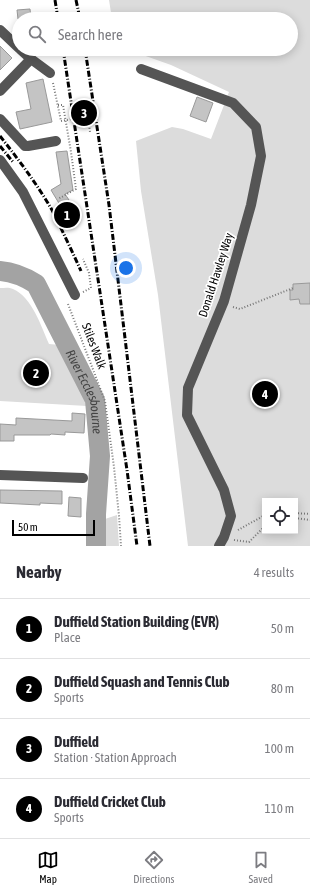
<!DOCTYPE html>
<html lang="en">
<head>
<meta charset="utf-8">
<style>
	body { margin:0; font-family:"Asap Condensed",sans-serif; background:#f2f2f3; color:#2b2b33 }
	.controls { position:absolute; right:12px; bottom:12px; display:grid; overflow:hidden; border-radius:0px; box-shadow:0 2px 10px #0003 }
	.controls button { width:36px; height:36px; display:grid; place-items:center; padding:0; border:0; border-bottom:1px solid #e1e1e2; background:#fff; color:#2b2b33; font:20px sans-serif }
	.scale { position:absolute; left:12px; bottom:10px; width:83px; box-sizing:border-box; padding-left:4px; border:2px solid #000; border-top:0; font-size:11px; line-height:14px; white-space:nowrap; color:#000; -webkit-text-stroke:3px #fff; paint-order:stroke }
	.you { position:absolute; left:126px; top:268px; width:14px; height:14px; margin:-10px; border:3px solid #fff; border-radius:50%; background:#1a73e8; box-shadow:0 0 0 6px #1a73e833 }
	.badge { display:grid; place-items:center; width:26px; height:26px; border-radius:50%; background:#000; color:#fff; font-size:13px; font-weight:700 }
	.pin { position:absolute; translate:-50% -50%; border:2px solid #fff; box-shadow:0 1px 4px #0006 }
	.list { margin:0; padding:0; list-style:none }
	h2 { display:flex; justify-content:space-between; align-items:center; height:52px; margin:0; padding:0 16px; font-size:17px }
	h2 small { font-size:13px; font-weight:400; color:#7c7c81 }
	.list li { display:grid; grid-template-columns:26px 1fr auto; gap:12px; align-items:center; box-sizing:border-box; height:60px; padding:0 16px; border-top:1px solid #e1e1e2 }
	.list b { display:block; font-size:15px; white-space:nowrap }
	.list p { margin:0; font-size:13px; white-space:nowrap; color:#7c7c81 }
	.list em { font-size:13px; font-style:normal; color:#7c7c81 }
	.icon { flex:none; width:22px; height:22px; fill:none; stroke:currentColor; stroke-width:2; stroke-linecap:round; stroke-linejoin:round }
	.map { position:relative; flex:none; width:310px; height:546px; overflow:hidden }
	.search { position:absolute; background:#fff; box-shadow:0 2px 10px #0003; left:12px; right:12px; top:12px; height:44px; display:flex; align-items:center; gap:10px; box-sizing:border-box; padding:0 14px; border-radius:22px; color:#7c7c81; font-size:15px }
	.sheet { height:292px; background:#fff }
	nav { display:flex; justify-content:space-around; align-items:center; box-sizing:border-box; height:56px; border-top:1px solid #e1e1e2; background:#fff; font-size:11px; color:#7c7c81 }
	nav a { display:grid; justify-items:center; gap:2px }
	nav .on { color:#000 }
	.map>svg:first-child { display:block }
</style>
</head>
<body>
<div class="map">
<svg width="310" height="546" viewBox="0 0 310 546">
	<rect width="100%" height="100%" fill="#fff"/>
	<path fill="#dcdcdc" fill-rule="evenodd" d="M 109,0 L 310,0 L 310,546 L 188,546 L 158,295 L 141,191 L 136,141 L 172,127 L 183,129 L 211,139 L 229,92 L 171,65 L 126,49 L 291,49 L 291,19 L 112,19 ZM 265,501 L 295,501 L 295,531 L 265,531 Z
		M 0,288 C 4,288 9,287 13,289 C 32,297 41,326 49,344 L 60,345 L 87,406 L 0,401 Z
		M 117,515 L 119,546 L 101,546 L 102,520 Z"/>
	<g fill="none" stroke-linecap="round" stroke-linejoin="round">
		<path stroke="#a3a3a3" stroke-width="20" id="s1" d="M 0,271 C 13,272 25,277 36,284 L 95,400 L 100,456 L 96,514 L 96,546"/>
	</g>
	<path fill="#c4c4c4" stroke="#999" d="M 30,9 L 31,19 L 18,19 L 17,10 Z
		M 0,46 L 12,58 L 0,70 Z
		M 43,79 L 52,122 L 20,129 L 16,112 L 31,109 L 26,83 Z
		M 197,97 L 213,103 L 206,122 L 190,116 Z
		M 67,151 L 73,190 L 65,194 L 69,200 L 60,205 L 51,190 L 61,184 L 56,152 Z
		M 67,205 L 76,220 L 65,226 L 57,211 Z
		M 310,283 L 310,304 L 300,304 L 299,299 L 290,300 L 290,290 L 293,290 L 293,284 Z
		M 72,413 L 85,414 L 84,433 L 65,432 L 65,435 L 51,434 L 50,435 L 14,435 L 14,441 L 0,441 L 0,424 L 16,425 L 16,418 L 72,421 Z
		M 0,490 L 62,491 L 62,504 L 40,503 L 40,505 L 0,503 Z
		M 69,497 L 81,498 L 81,517 L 68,516 Z"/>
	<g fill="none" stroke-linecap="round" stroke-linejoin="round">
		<path stroke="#777" stroke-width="2" stroke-dasharray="1 2" stroke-linecap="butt" d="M 53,83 L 61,121
			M 58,105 L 63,105 L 71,152 L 76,189 L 58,199
			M 88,116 L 90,132
			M 83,292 L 91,288 L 89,273 L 83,259
			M 68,304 L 105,401 L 114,467 L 119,516 L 121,546
			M 233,307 L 240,309 L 293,288
			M 295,513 L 310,514
			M 295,518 L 310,520
			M 238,530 L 265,515
			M 234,540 L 249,542 L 265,526"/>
		<path stroke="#555" stroke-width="10" d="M 0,30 L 19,48
			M 20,49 L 31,59 L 50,73
			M 141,69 L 233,103 L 256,127 L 261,156 L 251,205 L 224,301 L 188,388 L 187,415 L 224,490 L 231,516 L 224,537 L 219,546
			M 0,91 L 31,59
			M 0,119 L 25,146 L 28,146 L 56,141
			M 0,160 L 23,192 L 75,295
			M 0,475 L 83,478"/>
		<path stroke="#000" stroke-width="3" stroke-dasharray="6 2 1 2" stroke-linecap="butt" d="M 55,0 L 58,19
			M 76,0 L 80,19
			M 63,49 L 127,470 L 137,546
			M 85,49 L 109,205 L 150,546
			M 0,136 C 18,159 37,184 52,210 C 62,230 72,251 81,271
			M 0,146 L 13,162"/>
		<path stroke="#777" stroke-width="2" stroke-dasharray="1 2" stroke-linecap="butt" d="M 61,121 L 88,116"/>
	</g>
	<g text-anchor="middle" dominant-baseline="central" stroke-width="3.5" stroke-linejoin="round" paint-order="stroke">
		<g font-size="12" fill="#000" stroke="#fff">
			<text transform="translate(216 275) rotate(-72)">Donald Hawley Way</text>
			<text transform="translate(94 346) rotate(69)">Stiles Walk</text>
		</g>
		<g font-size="13" font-style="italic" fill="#444" stroke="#fff">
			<text stroke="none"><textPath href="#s1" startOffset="158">River Ecclesbourne</textPath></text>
		</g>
	</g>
</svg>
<div class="controls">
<button><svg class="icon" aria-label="locate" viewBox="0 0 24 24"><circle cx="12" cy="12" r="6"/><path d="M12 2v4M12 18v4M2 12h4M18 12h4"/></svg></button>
</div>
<div class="scale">50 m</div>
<div class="you"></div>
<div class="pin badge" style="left:67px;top:215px">1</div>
<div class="pin badge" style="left:36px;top:373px">2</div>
<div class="pin badge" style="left:84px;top:113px">3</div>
<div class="pin badge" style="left:265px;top:394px">4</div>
<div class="search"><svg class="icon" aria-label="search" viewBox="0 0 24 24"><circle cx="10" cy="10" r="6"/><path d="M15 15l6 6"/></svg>Search here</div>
</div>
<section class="sheet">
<h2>Nearby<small>4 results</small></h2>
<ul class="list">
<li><span class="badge">1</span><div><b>Duffield Station Building (EVR)</b><p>Place</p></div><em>50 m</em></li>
<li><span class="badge">2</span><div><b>Duffield Squash and Tennis Club</b><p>Sports</p></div><em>80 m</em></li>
<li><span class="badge">3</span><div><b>Duffield</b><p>Station · Station Approach</p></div><em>100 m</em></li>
<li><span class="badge">4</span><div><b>Duffield Cricket Club</b><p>Sports</p></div><em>110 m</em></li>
</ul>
</section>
<nav>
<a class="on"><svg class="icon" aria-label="map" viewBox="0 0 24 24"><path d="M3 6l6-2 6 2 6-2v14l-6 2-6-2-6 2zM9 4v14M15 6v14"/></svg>Map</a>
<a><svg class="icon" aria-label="directions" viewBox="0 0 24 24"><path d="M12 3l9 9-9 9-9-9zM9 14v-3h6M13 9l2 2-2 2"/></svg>Directions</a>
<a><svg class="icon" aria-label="saved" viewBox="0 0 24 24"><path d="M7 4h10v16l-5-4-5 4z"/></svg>Saved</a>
</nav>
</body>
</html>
